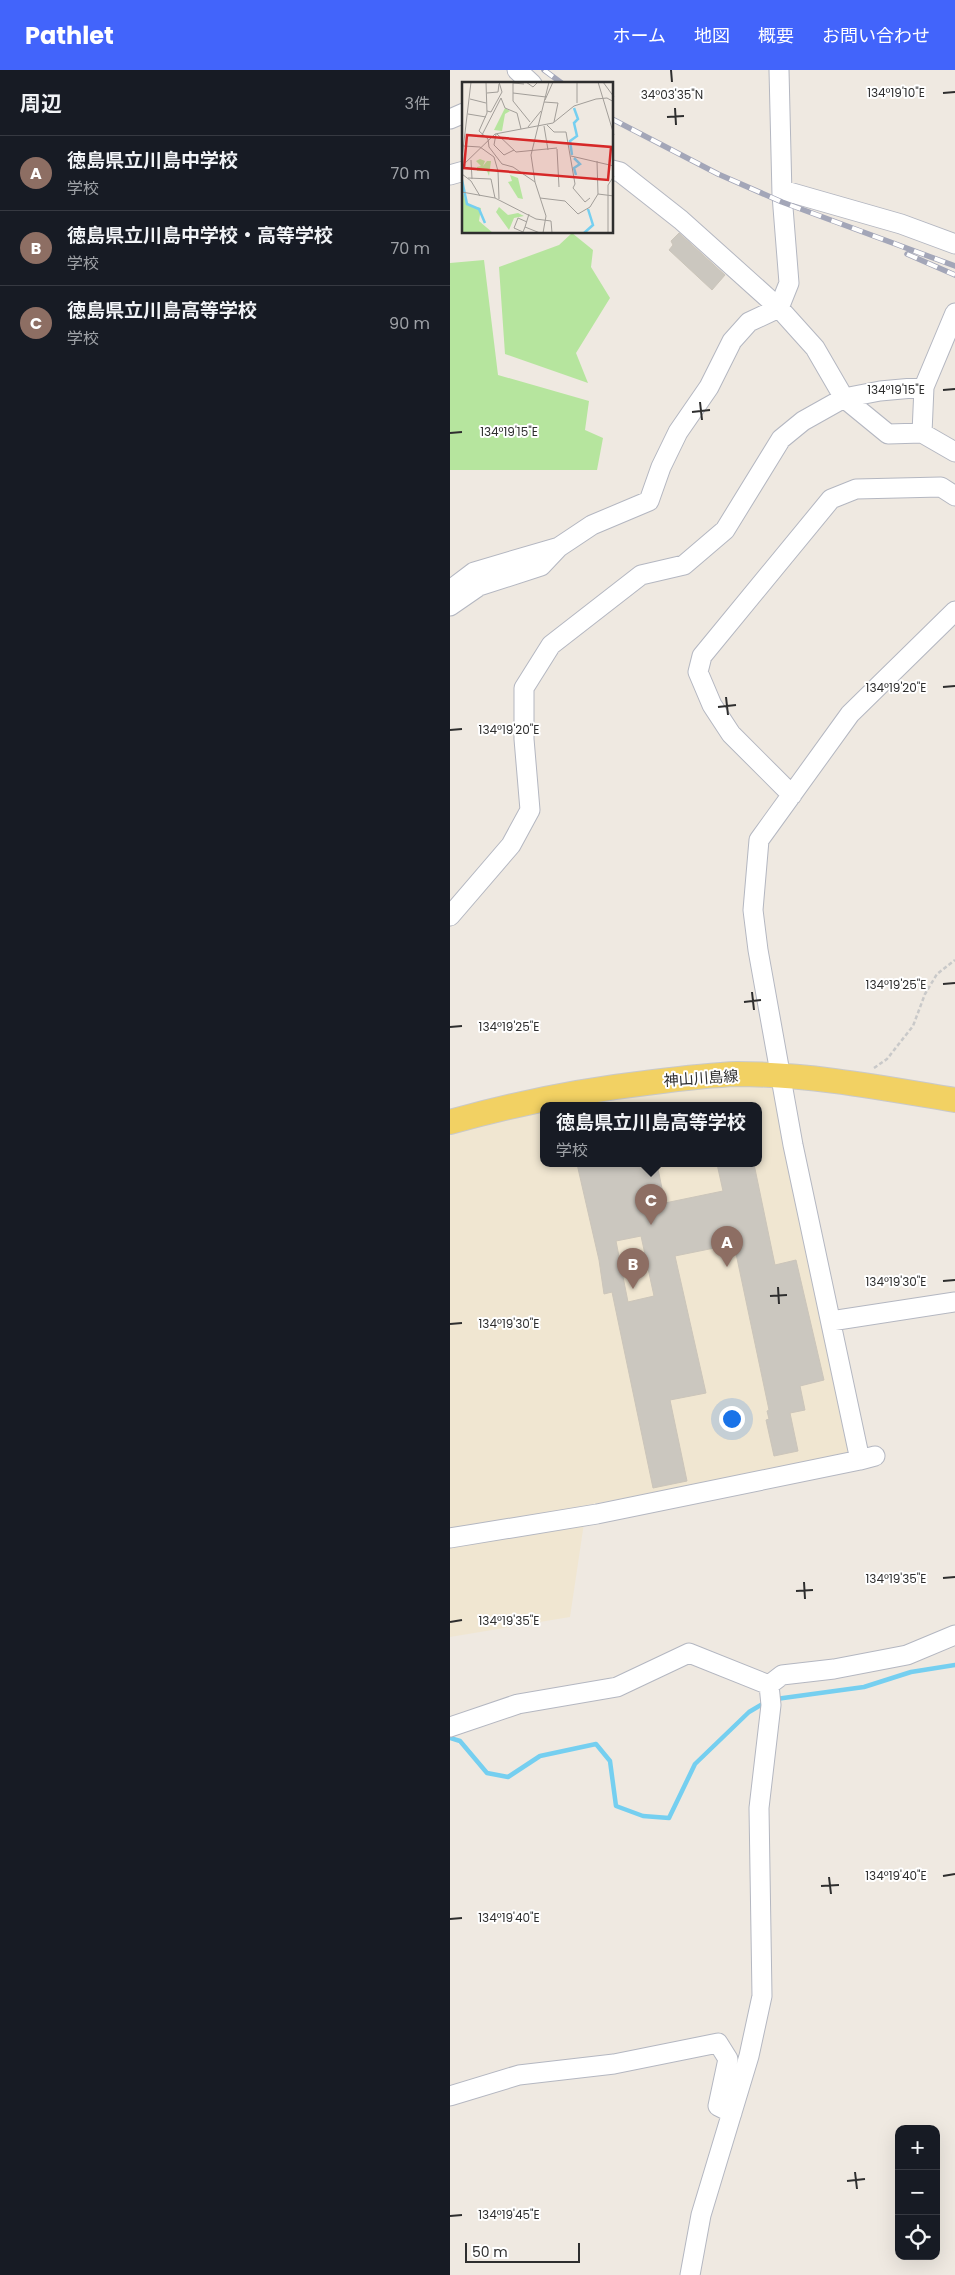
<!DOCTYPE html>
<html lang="ja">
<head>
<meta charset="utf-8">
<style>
	body { margin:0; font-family:Poppins,"Noto Sans JP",sans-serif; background:#20242c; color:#f1f3f6 }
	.controls { position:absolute; right:15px; bottom:15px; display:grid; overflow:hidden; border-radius:10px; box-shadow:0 5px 20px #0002 }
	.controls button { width:45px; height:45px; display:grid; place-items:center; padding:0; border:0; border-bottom:1px solid #363941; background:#171b24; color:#f1f3f6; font:25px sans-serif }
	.scale { position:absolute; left:15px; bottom:12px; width:115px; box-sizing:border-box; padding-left:5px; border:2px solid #2e2e2e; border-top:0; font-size:14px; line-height:18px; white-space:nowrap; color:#2e2e2e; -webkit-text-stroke:4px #fff; paint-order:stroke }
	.you { position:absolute; left:281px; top:1348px; width:18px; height:18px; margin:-12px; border:4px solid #fff; border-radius:50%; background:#1a73e8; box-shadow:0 0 0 8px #1a73e833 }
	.badge { display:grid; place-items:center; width:32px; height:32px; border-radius:50%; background:#4264fb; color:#fff; font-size:16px; font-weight:700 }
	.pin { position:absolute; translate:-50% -41px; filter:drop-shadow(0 1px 2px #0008) }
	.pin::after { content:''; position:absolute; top:26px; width:18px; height:15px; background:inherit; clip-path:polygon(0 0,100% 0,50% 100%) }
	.popup { position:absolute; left:90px; top:1032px; width:222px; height:65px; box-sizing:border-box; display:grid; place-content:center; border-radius:10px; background:#171b24; filter:drop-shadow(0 1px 4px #0005); font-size:16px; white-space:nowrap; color:#9ea1a6 }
	.popup b { font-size:19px; color:#f1f3f6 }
	.popup::after { content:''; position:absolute; left:50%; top:100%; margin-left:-10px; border:10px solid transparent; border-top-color:#171b24 }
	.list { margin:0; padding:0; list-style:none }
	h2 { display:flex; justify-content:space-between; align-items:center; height:65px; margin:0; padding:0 20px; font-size:21px }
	h2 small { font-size:16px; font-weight:400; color:#9ea1a6 }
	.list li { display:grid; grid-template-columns:32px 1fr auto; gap:15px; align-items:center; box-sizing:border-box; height:75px; padding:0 20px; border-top:1px solid #363941 }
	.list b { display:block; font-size:19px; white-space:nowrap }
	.list p { margin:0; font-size:16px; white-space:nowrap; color:#9ea1a6 }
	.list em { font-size:16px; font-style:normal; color:#9ea1a6 }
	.icon { flex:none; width:28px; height:28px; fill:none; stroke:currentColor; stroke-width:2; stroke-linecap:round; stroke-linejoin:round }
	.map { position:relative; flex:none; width:505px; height:2205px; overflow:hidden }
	header { display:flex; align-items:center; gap:30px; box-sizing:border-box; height:70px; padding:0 25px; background:#4264fb; color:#fff }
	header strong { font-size:24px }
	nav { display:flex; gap:28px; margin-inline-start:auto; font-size:18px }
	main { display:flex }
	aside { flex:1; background:#171b24 }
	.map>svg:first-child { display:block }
</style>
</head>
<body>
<header>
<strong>Pathlet</strong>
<nav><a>ホーム</a><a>地図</a><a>概要</a><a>お問い合わせ</a></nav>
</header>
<main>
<aside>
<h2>周辺<small>3件</small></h2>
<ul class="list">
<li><span class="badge" style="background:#8d6e63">A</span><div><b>徳島県立川島中学校</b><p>学校</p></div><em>70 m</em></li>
<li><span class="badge" style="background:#8d6e63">B</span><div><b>徳島県立川島中学校・高等学校</b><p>学校</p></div><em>70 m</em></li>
<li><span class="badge" style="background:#8d6e63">C</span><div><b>徳島県立川島高等学校</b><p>学校</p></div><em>90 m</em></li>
</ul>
</aside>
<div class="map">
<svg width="505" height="2205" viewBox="0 0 505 2205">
	<rect width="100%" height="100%" fill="#efe9e1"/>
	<path fill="#f0e6d1" d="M 264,1015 L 323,1016 L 399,1374 L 396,1386 L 0,1461 L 0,1065 L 78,1041 L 93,1039 L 94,1094 L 308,1094 L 308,1036 L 111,1036 Z
		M 134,1453 L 120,1547 L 0,1567 L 0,1476 Z"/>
	<path fill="#b6e59e" d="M 122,163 L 143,180 L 141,197 L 160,228 L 126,283 L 138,313 L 55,284 L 49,197 L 109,175 Z
		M 34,190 L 48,305 L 139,331 L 135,360 L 153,368 L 147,400 L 0,400 L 0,193 Z"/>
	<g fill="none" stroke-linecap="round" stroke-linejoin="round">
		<path stroke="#75cff0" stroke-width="4.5" d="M 326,1629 L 414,1617 L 461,1602 L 505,1595
			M 0,1668 L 10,1671 L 37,1703 L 58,1707 L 90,1686 L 146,1674 L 160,1691 L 166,1736 L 193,1746 L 219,1748 L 245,1694 L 299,1642 L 316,1632"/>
	</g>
	<path fill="#cbc7bf" stroke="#cbc5ba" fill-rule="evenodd" d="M 229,163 L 275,205 L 262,220 L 219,180 L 223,175 L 221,171 Z
		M 127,1094 L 207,1094 L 215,1133 L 273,1121 L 267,1094 L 304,1094 L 325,1195 L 346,1190 L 374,1310 L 350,1316 L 355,1340 L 340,1343 L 348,1381 L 324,1386 L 316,1350 L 319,1349 L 317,1341 L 319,1340 L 284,1174 L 225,1186 L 256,1323 L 220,1330 L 237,1411 L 203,1418 L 162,1222 L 154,1224 L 149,1190 ZM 191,1166 L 204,1226 L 178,1232 L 166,1171 Z"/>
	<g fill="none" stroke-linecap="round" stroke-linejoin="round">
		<defs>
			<path id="minor" d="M 67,0 L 82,14
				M 0,49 L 14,43
				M 162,100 L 170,102 L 231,150 L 329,238 L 365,278 L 394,328 L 438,364 L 472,363 L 505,382
				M 0,105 L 14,101
				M 332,120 L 451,154 L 505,174
				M 472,363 L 474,317 L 505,243
				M 0,520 L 24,502 L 109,477 L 142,455 L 199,431 L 211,397 L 228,362 L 259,317 L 282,271 L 299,252 L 329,238 L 339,213 L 332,125 L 329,0
				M 0,536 L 29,516 L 91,496 L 108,478
				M 342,725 L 281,664 L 262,635 L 248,602 L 252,586 L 381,429 L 406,419 L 491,417 L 505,426
				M 0,846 L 61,775 L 80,740 L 74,669 L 74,618 L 101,575 L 191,505 L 234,495 L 275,460 L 331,369 L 353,351 L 394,328 L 430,321 L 474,317
				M 381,1251 L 505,1232
				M 425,1386 L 410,1390 L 343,1075 L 308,880 L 303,840 L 309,770 L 400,644 L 505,541
				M 0,1468 L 147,1444 L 410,1390
				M 319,1615 L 332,1605 L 384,1599 L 457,1585 L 505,1565
				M 0,1657 L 68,1634 L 167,1617 L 239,1583 L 319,1615
				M 0,2026 L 69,2005 L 164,1994 L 268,1973 L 278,1989 L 268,2036 L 282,2043
				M 240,2205 L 251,2145 L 299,1986 L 312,1926 L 309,1738 L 321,1635 L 319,1615"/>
			<path id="major" d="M 0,1052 C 68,1033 126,1021 196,1013 C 227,1009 257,1005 287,1004 C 360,1004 433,1018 505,1030"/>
		</defs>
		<use href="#minor" stroke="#b4b7c1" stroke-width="21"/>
		<use href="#major" stroke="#c9c9c9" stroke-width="26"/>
		<path stroke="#c9c9c9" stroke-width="2.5" stroke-dasharray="4 2.5" stroke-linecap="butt" d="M 424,998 L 437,989 L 463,956 L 475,924 L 487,904 L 505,890"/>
		<use href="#minor" stroke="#fff" stroke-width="19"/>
		<use href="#major" stroke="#f2d163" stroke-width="24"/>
		<defs>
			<path id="rail" d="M 94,0 L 113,14
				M 162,49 L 268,104 L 332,132 L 505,196
				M 457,184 L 505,205"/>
		</defs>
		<use href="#rail" stroke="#a3a6b8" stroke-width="5.5"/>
		<use href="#rail" stroke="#fff" stroke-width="4" stroke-dasharray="11" stroke-linecap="butt"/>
	</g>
	<path fill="none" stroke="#2e2e2e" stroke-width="2" d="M 221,0 L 222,12M 493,23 L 505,22M 225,38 L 226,55M 217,47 L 234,46M 493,320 L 505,319M 250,332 L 252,350M 242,342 L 260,340M 0,363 L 12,362M 493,617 L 505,616M 276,627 L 278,645M 268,637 L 286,635M 0,660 L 12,659M 493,914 L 505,913M 302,922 L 304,940M 294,932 L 311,930M 0,957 L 12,956M 493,1211 L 505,1210M 328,1217 L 329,1234M 320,1226 L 337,1225M 0,1254 L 12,1253M 493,1508 L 505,1507M 354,1512 L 355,1529M 346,1521 L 363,1520M 0,1552 L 12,1550M 493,1806 L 505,1804M 379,1807 L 381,1824M 371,1816 L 389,1815M 0,1849 L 12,1848M 405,2102 L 407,2119M 397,2111 L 415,2109M 0,2146 L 12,2145"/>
	<g text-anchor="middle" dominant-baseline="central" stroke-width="4" stroke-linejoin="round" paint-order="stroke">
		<g font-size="15" fill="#2e2e2e" stroke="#fff">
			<text transform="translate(251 1008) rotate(-4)">神山川島線</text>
		</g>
	</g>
	<g transform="translate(12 12)">
		<rect width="151" height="151" fill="#efe9e1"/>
		<path d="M 43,26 L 48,29 L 43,32 L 40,49 L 32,48 ZM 18,77 L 23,79 L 21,84 L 25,79 L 29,79 L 27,94 L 25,89 L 15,89 L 15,85 L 19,84 L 14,79 ZM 48,93 L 56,96 L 61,117 L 56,116 L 46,100 L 50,99 ZM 1,111 L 5,123 L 19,126 L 17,139 L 31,151 L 0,151 ZM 37,125 L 46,133 L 56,131 L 62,134 L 52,136 L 47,148 L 34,130 Z" fill="#b6e59e"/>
		<path fill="none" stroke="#75cff0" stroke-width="2.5" d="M 110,73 L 108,59 L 115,54 L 112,41 L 116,37 L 112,26M 112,76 L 118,82 L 112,86 L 114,93M 0,98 L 5,122 L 17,127 L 23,141M 122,151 L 131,143 L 126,127"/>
		<path fill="none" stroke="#a29e99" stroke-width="1" d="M 24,0 L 25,31 L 17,49 L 26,57M 64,0 L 71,5 L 76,0M 136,0 L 152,53M 141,0 L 152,15M 62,2 L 51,1 L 51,19 L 68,40M 25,11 L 36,10 L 37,2M 51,11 L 84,15M 8,17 L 24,21M 83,18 L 91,0M 82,20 L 96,21 L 92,40M 115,21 L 115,0M 25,29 L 29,30 L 40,10 L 37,0M 55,31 L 59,47M 6,32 L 24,35M 85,43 L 92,50 L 104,50 L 113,102 L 111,106 L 123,120 L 128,116M 82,44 L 86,68M 66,45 L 79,29M 34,52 L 32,63 L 42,73 L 52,68M 35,52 L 54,70 L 95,66M 20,53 L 39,16 L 43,26 L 55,31M 26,57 L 27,65 L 40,82 L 51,85 L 73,100M 2,64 L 18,65 L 32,75 L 36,89 L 37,117M 95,67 L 97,105M 109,74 L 152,84M 0,76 L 9,0M 9,78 L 10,97M 135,79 L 136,112M 0,84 L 33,52 L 91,41 L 112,24 L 134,17 L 145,16 L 152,20M 0,92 L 9,99 L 18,114M 6,96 L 29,97 L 33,116M 0,110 L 33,116 L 74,137 L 89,139 L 90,151M 78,116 L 103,119 L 116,132 L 128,125 L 136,112 L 152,114M 67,132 L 63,145 L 78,151M 63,145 L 61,150 L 52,146 L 56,136 L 65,140M 81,151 L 84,134 L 73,100 L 69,73 L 87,0M 146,151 L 146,103 L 152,94"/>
		<path fill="#d62828" fill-opacity="0.15" stroke="#d62828" stroke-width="2.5" d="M 5,53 L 149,65 L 146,98 L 2,86 Z"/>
		<rect width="151" height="151" fill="none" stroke="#2e2e2e" stroke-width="2.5"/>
	</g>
	<g font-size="12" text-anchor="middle" fill="#2e2e2e" stroke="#fff" stroke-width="4" stroke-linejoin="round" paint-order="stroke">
		<text x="446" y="27">134°19'10"E</text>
		<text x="222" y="29">34°03'35"N</text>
		<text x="446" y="324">134°19'15"E</text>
		<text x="59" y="366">134°19'15"E</text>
		<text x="446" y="622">134°19'20"E</text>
		<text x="59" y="664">134°19'20"E</text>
		<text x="446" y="919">134°19'25"E</text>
		<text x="59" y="961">134°19'25"E</text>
		<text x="446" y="1216">134°19'30"E</text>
		<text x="59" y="1258">134°19'30"E</text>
		<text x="446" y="1513">134°19'35"E</text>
		<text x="59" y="1555">134°19'35"E</text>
		<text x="446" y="1810">134°19'40"E</text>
		<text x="59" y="1852">134°19'40"E</text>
		<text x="59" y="2149">134°19'45"E</text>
	</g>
</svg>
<div class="controls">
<button>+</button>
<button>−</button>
<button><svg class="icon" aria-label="locate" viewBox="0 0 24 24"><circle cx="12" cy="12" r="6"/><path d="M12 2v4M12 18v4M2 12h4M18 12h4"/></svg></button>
</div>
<div class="scale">50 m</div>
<div class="you"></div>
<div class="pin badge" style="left:277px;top:1197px;background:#8d6e63">A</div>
<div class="pin badge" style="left:183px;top:1219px;background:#8d6e63">B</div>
<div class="pin badge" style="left:201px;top:1155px;background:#8d6e63">C</div>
<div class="popup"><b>徳島県立川島高等学校</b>学校</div>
</div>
</main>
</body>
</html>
